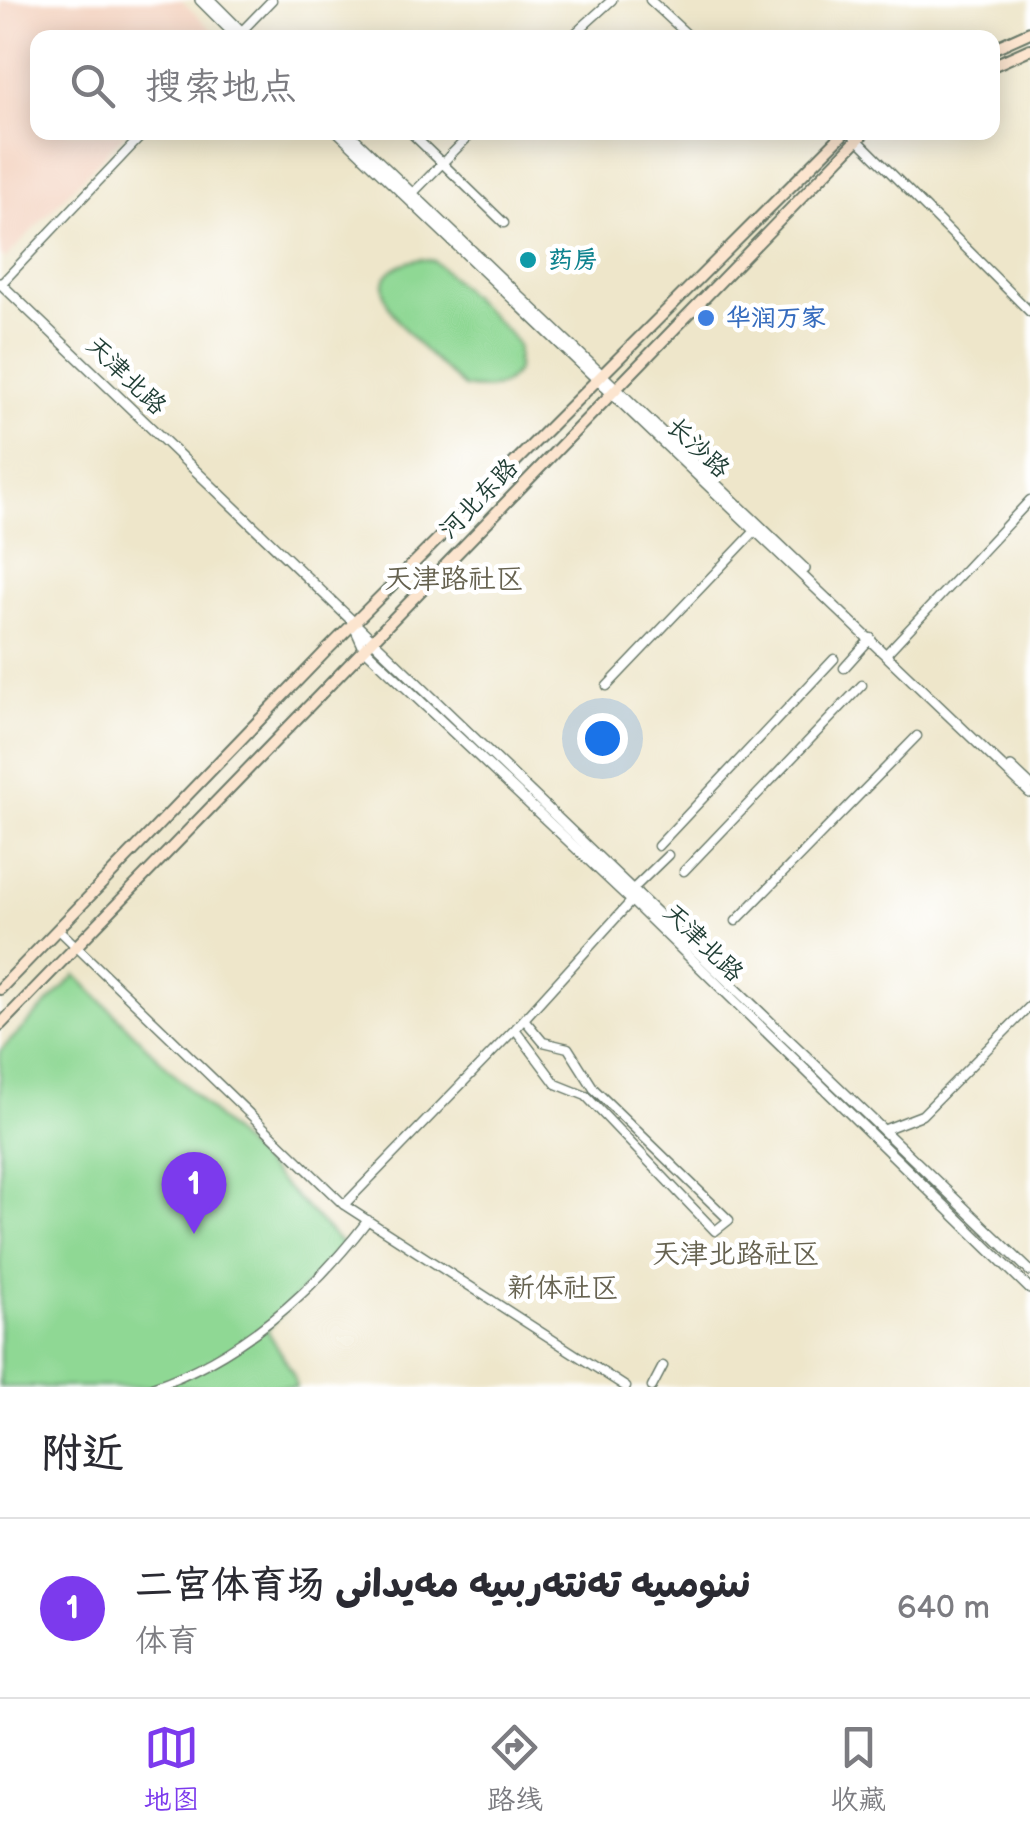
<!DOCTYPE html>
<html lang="zh">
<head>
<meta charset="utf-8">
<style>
	body { margin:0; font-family:"Balsamiq Sans","Playpen Sans Arabic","LXGW WenKai TC",sans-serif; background:#f7f7f7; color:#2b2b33 }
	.you { position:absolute; left:602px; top:738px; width:35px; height:35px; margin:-25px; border:8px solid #fff; border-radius:50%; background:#1a73e8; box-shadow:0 0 0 15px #1a73e833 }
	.badge { display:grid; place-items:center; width:65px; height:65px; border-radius:50%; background:#7c3aed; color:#fff; font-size:32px; font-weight:700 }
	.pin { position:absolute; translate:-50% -82px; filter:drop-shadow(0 2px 5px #0008) }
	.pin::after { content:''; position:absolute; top:52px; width:35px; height:30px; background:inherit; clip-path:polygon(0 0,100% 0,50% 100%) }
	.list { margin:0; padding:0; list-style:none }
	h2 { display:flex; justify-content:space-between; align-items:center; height:130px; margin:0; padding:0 40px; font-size:42px }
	h2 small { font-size:32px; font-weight:400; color:#7c7c81 }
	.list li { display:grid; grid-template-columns:65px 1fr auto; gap:30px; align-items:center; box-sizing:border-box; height:180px; padding:0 40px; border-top:2px solid #e1e1e2 }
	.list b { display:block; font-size:38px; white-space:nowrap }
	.list p { margin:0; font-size:32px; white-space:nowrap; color:#7c7c81 }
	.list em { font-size:32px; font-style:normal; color:#7c7c81 }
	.icon { flex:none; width:55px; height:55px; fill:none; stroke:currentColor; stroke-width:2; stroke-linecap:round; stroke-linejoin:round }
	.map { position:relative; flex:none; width:1030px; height:1387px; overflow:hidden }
	.search { position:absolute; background:#fff; box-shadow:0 5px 25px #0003; left:30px; right:30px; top:30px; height:110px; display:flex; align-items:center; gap:25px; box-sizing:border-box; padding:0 35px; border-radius:20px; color:#7c7c81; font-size:38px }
	.sheet { height:310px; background:#fff }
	nav { display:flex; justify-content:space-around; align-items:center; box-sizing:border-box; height:140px; border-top:2px solid #e1e1e2; background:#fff; font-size:28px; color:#7c7c81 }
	nav a { display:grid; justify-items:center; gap:5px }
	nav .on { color:#7c3aed }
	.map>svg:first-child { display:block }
</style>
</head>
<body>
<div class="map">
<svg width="1030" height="1387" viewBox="0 0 1030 1387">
	<rect width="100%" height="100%" fill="#fff"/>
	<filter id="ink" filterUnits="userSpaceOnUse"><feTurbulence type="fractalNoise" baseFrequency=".01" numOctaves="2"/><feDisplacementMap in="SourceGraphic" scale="20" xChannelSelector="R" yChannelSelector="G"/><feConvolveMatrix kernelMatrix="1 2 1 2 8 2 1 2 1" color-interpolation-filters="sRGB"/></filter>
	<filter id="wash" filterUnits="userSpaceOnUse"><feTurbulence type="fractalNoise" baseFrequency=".0048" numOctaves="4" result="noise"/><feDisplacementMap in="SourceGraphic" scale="40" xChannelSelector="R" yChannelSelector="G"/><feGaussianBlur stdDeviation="2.25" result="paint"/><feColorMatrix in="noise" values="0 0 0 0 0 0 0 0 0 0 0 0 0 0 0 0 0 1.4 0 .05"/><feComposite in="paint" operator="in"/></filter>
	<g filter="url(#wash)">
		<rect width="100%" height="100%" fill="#eee6ca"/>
		<path fill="#f4d3c0" d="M 0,0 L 181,0 L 217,35 L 38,38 L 38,132 L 125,133 L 5,259 L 0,254 Z"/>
		<path fill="#8fd894" stroke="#578a64" stroke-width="2.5" d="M 421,259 L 434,261 L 512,336 L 518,346 L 517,370 C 505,390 485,391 464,387 C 438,362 326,275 421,259 Z
			M 76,975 L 343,1245 L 267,1330 L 293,1373 L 296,1387 L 0,1387 L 0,1051 Z"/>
	</g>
	<g filter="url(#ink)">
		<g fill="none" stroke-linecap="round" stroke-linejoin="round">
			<defs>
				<path id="minor" d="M 650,0 L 691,38
					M 239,34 L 272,0
					M 570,38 L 612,0
					M 410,132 L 504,223
					M 850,132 L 1030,312
					M 412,194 L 473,132
					M 1,284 L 145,132
					M 887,653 L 1030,500
					M 844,668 L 871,638
					M 607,686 L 755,531
					M 658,846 L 834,659
					M 684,871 L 862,685
					M 633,889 L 668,855
					M 736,921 L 917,736
					M 58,929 L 344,1205 L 626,1387
					M 515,1029 L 556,1084 L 586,1096 L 715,1231 L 729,1220 L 594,1089 L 568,1048 L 543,1042 L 524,1019
					M 883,1130 L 922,1115 L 1030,1006
					M 344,1205 L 515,1029 L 635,897
					M 152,1387 C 239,1358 312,1293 368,1220
					M 652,1387 L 663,1366"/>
				<path id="tertiary" d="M 200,0 L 238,38
					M 210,0 L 248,38
					M 338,132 L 1030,793
					M 348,132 L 805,569
					M 0,283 L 1030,1271
					M 354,626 L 364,648 L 632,901 L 1030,1289
					M 1011,767 L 1030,785"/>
				<path id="secondary" d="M 992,49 L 1030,32
					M 992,66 L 1030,49
					M 0,989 L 327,650 L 845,132
					M 0,1025 L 865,132"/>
			</defs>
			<use href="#minor" stroke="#677868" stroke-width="11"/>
			<use href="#tertiary" stroke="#677868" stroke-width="12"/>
			<use href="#secondary" stroke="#677868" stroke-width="14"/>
			<use href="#minor" stroke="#fff" stroke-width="8"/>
			<use href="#tertiary" stroke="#fff" stroke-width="9"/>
			<use href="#secondary" stroke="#fce5cf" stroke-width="10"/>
		</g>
	</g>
	<circle fill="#0f9aa8" stroke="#fff" stroke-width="4" cx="528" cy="260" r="10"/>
	<circle fill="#3f7fe0" stroke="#fff" stroke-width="4" cx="706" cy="318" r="10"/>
	<g text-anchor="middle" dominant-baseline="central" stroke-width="9" stroke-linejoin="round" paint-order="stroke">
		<g font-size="25" font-weight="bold" fill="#0d838f" stroke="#fff" text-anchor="start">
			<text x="548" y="260">药房</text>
		</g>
		<g font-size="25" font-weight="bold" fill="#366cbe" stroke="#fff" text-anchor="start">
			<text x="726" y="318">华润万家</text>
		</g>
		<g font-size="25" fill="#1f3d34" stroke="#fff">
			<text transform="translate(126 376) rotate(44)">天津北路</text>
			<text transform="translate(698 448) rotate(43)">长沙路</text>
			<text transform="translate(479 499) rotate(-46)">河北东路</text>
			<text transform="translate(703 943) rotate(44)">天津北路</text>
		</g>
		<g font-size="28" fill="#666250" stroke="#fff">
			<text x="454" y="579">天津路社区</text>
			<text x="736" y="1254">天津北路社区</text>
			<text x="563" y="1288">新体社区</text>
		</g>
	</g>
</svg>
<div class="you"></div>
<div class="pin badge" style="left:194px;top:1234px">1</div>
<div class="search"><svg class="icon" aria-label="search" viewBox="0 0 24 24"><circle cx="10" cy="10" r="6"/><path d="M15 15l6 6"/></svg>搜索地点</div>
</div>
<section class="sheet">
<h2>附近<small></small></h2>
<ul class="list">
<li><span class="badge">1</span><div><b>二宫体育场 نىنومىيە تەنتەربىيە مەيدانى</b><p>体育</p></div><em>640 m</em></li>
</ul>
</section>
<nav>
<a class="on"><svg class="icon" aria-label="map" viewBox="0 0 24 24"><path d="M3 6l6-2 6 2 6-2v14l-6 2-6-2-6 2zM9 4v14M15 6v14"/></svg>地图</a>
<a><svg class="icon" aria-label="directions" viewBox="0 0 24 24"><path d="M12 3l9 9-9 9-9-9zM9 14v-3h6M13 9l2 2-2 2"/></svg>路线</a>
<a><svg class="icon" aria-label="saved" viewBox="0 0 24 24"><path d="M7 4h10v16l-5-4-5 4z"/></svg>收藏</a>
</nav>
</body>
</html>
